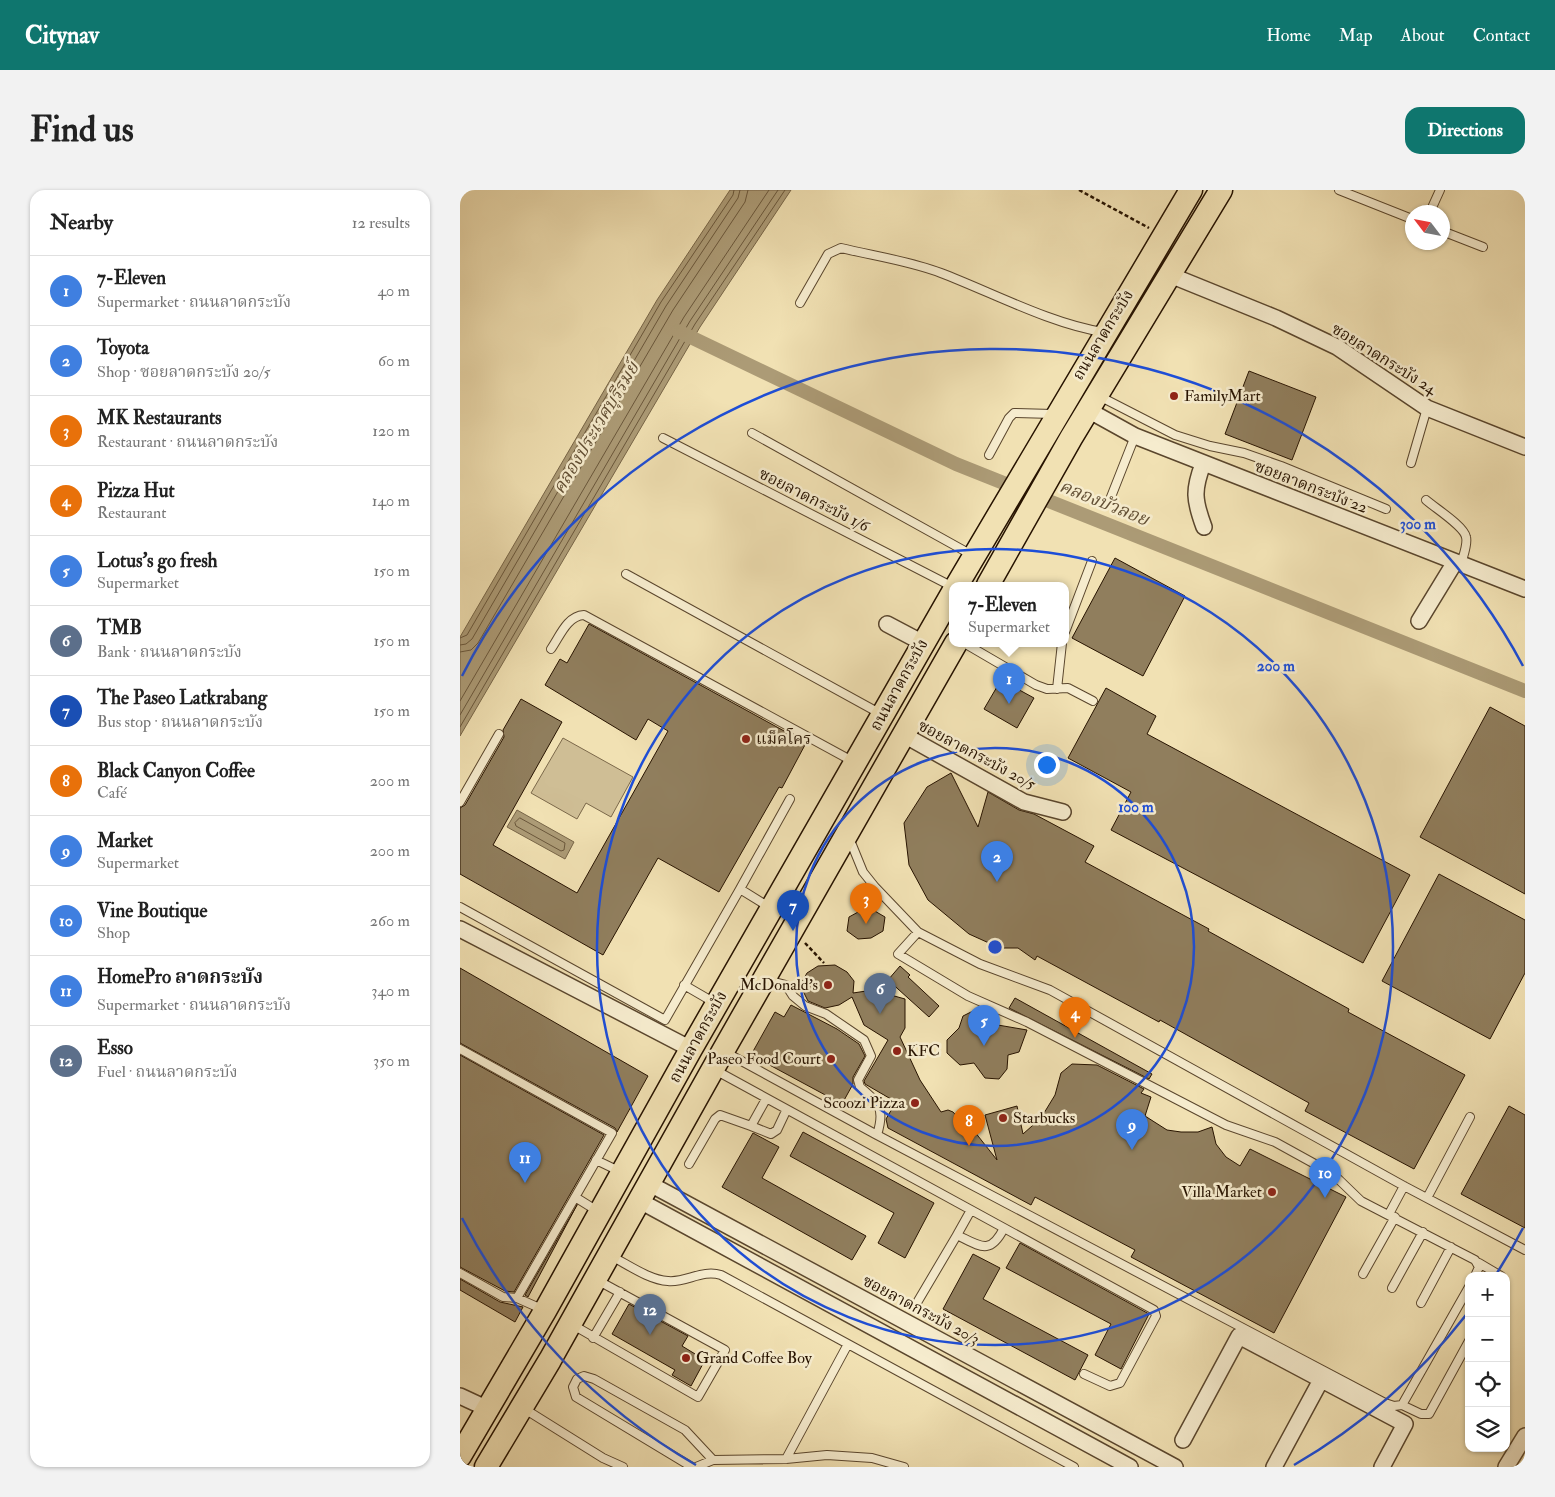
<!DOCTYPE html>
<html lang="en">
<head>
<meta charset="utf-8">
<style>
	body { margin:0; font-family:"IM FELL Double Pica","Noto Serif Thai",serif; background:#f2f2f2; color:#222 }
	.controls { position:absolute; right:15px; bottom:15px; display:grid; overflow:hidden; border-radius:10px; box-shadow:0 1px 4px #0004 }
	.controls button { width:45px; height:45px; display:grid; place-items:center; padding:0; border:0; border-bottom:1px solid #e0e0e0; background:#fff; color:#222; font:25px sans-serif }
	.compass { position:absolute; left:945px; top:15px; width:45px; height:45px; border-radius:50%; background:#fff; box-shadow:0 1px 4px #0004; rotate:302deg }
	.you { position:absolute; left:586px; top:574px; width:18px; height:18px; margin:-12px; border:4px solid #fff; border-radius:50%; background:#1a73e8; box-shadow:0 0 0 8px #1a73e833 }
	.badge { display:grid; place-items:center; width:32px; height:32px; border-radius:50%; background:#0f766e; color:#fff; font-size:16px; font-weight:700 }
	.pin { position:absolute; translate:-50% -41px; filter:drop-shadow(0 1px 2px #0008) }
	.pin::after { content:''; position:absolute; top:26px; width:18px; height:15px; background:inherit; clip-path:polygon(0 0,100% 0,50% 100%) }
	.popup { position:absolute; left:489px; top:392px; width:120px; height:65px; box-sizing:border-box; display:grid; place-content:center; border-radius:10px; background:#fff; filter:drop-shadow(0 1px 4px #0005); font-size:16px; white-space:nowrap; color:#767676 }
	.popup b { font-size:19px; color:#222 }
	.popup::after { content:''; position:absolute; left:50%; top:100%; margin-left:-10px; border:10px solid transparent; border-top-color:#fff }
	.list { margin:0; padding:0; list-style:none }
	h2 { display:flex; justify-content:space-between; align-items:center; height:65px; margin:0; padding:0 20px; font-size:21px }
	h2 small { font-size:16px; font-weight:400; color:#767676 }
	.list li { display:grid; grid-template-columns:32px 1fr auto; gap:15px; align-items:center; box-sizing:border-box; height:70px; padding:0 20px; border-top:1px solid #e0e0e0 }
	.list b { display:block; font-size:19px; white-space:nowrap }
	.list p { margin:0; font-size:16px; white-space:nowrap; color:#767676 }
	.list em { font-size:16px; font-style:normal; color:#767676 }
	.icon { flex:none; width:28px; height:28px; fill:none; stroke:currentColor; stroke-width:2; stroke-linecap:round; stroke-linejoin:round }
	.map { position:relative; flex:none; width:1065px; height:1277px; overflow:hidden; border-radius:15px }
	header { display:flex; align-items:center; gap:30px; box-sizing:border-box; height:70px; padding:0 25px; background:#0f766e; color:#fff }
	header strong { font-size:24px }
	nav { display:flex; gap:28px; margin-inline-start:auto; font-size:18px }
	.intro { display:flex; align-items:center; justify-content:space-between; box-sizing:border-box; height:120px; padding:0 30px }
	h1 { margin:0; font-size:35px }
	.button { padding:12px 22px; border-radius:15px; background:#0f766e; color:#fff; font-size:18px; font-weight:700 }
	main { display:flex; gap:30px; padding:0 30px }
	aside { flex:1; background:#fff; border-radius:15px; box-shadow:0 1px 4px #0004 }
	.map>svg:first-child { display:block }
</style>
</head>
<body>
<header>
<strong>Citynav</strong>
<nav><a>Home</a><a>Map</a><a>About</a><a>Contact</a></nav>
</header>
<div class="intro"><h1>Find us</h1><a class="button">Directions</a></div>
<main>
<aside>
<h2>Nearby<small>12 results</small></h2>
<ul class="list">
<li><span class="badge" style="background:#3f7fe0">1</span><div><b>7-Eleven</b><p>Supermarket · ถนนลาดกระบัง</p></div><em>40 m</em></li>
<li><span class="badge" style="background:#3f7fe0">2</span><div><b>Toyota</b><p>Shop · ซอยลาดกระบัง 20/5</p></div><em>60 m</em></li>
<li><span class="badge" style="background:#e8710a">3</span><div><b>MK Restaurants</b><p>Restaurant · ถนนลาดกระบัง</p></div><em>120 m</em></li>
<li><span class="badge" style="background:#e8710a">4</span><div><b>Pizza Hut</b><p>Restaurant</p></div><em>140 m</em></li>
<li><span class="badge" style="background:#3f7fe0">5</span><div><b>Lotus's go fresh</b><p>Supermarket</p></div><em>150 m</em></li>
<li><span class="badge" style="background:#5c6f8a">6</span><div><b>TMB</b><p>Bank · ถนนลาดกระบัง</p></div><em>150 m</em></li>
<li><span class="badge" style="background:#1a4fb4">7</span><div><b>The Paseo Latkrabang</b><p>Bus stop · ถนนลาดกระบัง</p></div><em>150 m</em></li>
<li><span class="badge" style="background:#e8710a">8</span><div><b>Black Canyon Coffee</b><p>Café</p></div><em>200 m</em></li>
<li><span class="badge" style="background:#3f7fe0">9</span><div><b>Market</b><p>Supermarket</p></div><em>200 m</em></li>
<li><span class="badge" style="background:#3f7fe0">10</span><div><b>Vine Boutique</b><p>Shop</p></div><em>260 m</em></li>
<li><span class="badge" style="background:#3f7fe0">11</span><div><b>HomePro ลาดกระบัง</b><p>Supermarket · ถนนลาดกระบัง</p></div><em>340 m</em></li>
<li><span class="badge" style="background:#5c6f8a">12</span><div><b>Esso</b><p>Fuel · ถนนลาดกระบัง</p></div><em>350 m</em></li>
</ul>
</aside>
<div class="map">
<svg width="1065" height="1277" viewBox="0 0 1065 1277">
	<rect width="100%" height="100%" fill="#f1e1b3"/>
	<filter id="stains"><feTurbulence type="fractalNoise" baseFrequency=".004" numOctaves="4"/><feColorMatrix values="0 0 0 0 .2 0 0 0 0 .09 0 0 0 0 .02 0 0 0 .5 -.17"/></filter>
	<radialGradient id="worn" r=".72"><stop offset=".6" stop-color="#630" stop-opacity="0"/><stop offset="1" stop-color="#630" stop-opacity=".3"/></radialGradient>
	<path fill="#cfbe95" stroke="#7b684a" d="M 103,548 L 173,587 L 151,627 L 126,613 L 117,629 L 71,603 Z"/>
	<path fill="#ac9b76" stroke="#776547" d="M 270,0 L 331,0 L 240,137 L 0,546 L 0,447 L 197,110 Z
		M 57,620 L 114,652 L 105,669 L 47,637 Z"/>
	<g fill="none" stroke-linecap="round" stroke-linejoin="round">
		<path stroke="#6a573b" stroke-width="1" d="M 0,448 L 7,445 L 201,112 L 273,5 L 274,0
			M 0,455 L 6,454 L 12,449 L 206,116 L 278,8 L 280,0
			M 0,462 L 11,460 L 18,453 L 213,120 L 285,12 L 288,0
			M 0,511 L 224,127 L 309,0
			M 0,525 L 230,131 L 318,0
			M 0,537 L 235,134 L 325,0
			M 60,628 L 105,653 L 104,660 L 101,661 L 56,636 L 55,633 Z"/>
		<path stroke="#ac9b76" stroke-width="14" d="M 218,141 L 496,274 L 1065,501"/>
	</g>
	<path fill="#907e5d" stroke="#271300" d="M 789,181 L 856,207 L 832,270 L 765,244 Z
		M 655,368 L 725,406 L 683,486 L 612,448 Z
		M 129,434 L 346,553 L 322,598 L 319,597 L 259,702 L 198,668 L 143,765 L 0,684 L 0,618 L 5,615 L 44,547 L 43,540 L 61,509 L 102,532 L 33,655 L 117,703 L 208,541 L 188,529 L 176,550 L 85,495 L 100,469 L 107,473 Z
		M 541,490 L 574,508 L 557,538 L 524,519 Z
		M 646,498 L 696,526 L 687,544 L 950,685 L 903,773 L 651,640 L 671,602 L 608,568 Z
		M 1030,517 L 1065,536 L 1065,704 L 960,647 Z
		M 491,583 L 518,637 L 528,602 L 559,620 L 574,624 L 634,656 L 625,672 L 749,739 L 748,741 L 889,819 L 888,822 L 1005,885 L 954,979 L 845,921 L 849,913 L 700,830 L 699,832 L 577,766 L 575,770 L 558,758 L 540,758 L 509,744 L 468,710 L 449,675 L 444,633 L 467,597 Z
		M 979,684 L 1065,730 L 1065,783 L 1030,849 L 922,791 Z
		M 413,720 L 425,727 L 423,741 L 411,748 L 398,749 L 387,741 L 389,727 L 400,721 Z
		M 375,775 L 387,782 L 394,791 L 393,803 L 413,800 L 445,809 L 445,838 L 440,847 L 460,890 L 481,922 L 488,920 L 493,922 L 500,930 L 507,932 L 537,970 L 525,925 L 557,916 L 563,944 L 581,928 L 595,905 L 601,883 L 612,874 L 637,875 L 684,899 L 681,903 L 691,907 L 685,926 L 707,940 L 721,942 L 738,942 L 752,937 L 756,954 L 766,967 L 780,976 L 790,959 L 886,1007 L 814,1143 L 671,1067 L 675,1060 L 575,1007 L 571,1015 L 428,938 L 426,929 L 436,912 L 405,894 L 404,891 L 428,850 L 404,835 L 392,807 L 379,815 L 365,818 L 348,811 L 342,799 L 342,792 L 347,783 L 358,776 Z
		M 440,776 L 450,785 L 448,787 L 479,816 L 469,827 L 428,790 Z
		M 0,778 L 188,886 L 157,942 L 155,938 L 0,853 Z
		M 555,808 L 692,884 L 689,889 L 549,818 Z
		M 331,815 L 377,839 L 399,854 L 405,866 L 393,887 L 393,894 L 382,914 L 291,865 L 315,822 L 324,827 Z
		M 515,820 L 532,834 L 567,840 L 559,862 L 548,865 L 547,879 L 539,889 L 525,888 L 514,873 L 500,875 L 487,863 L 487,850 L 499,838 L 503,826 Z
		M 0,865 L 144,945 L 54,1102 L 45,1101 L 0,1077 Z
		M 1049,916 L 1065,925 L 1065,1038 L 1001,1004 Z
		M 343,942 L 474,1013 L 445,1068 L 418,1053 L 434,1023 L 330,966 Z
		M 293,943 L 319,957 L 302,988 L 406,1046 L 392,1070 L 262,997 Z
		M 117,1015 L 68,1107 L 65,1105 Z
		M 560,1053 L 689,1124 L 661,1179 L 635,1165 L 651,1134 L 546,1078 Z
		M 513,1064 L 540,1078 L 523,1109 L 628,1165 L 615,1190 L 483,1119 Z
		M 0,1089 L 40,1112 L 63,1117 L 55,1132 L 0,1100 Z
		M 169,1114 L 228,1146 L 222,1156 L 245,1170 L 231,1196 L 212,1185 L 215,1180 L 152,1144 Z"/>
	<g fill="none" stroke-linecap="round" stroke-linejoin="round">
		<defs>
			<path id="lane" d="M 879,0 L 952,29
				M 970,22 L 980,0
				M 982,41 L 1023,57
				M 340,113 L 368,64 L 381,58 C 414,66 450,71 481,83 C 531,102 591,134 643,142
				M 639,206 L 715,245 L 750,256 L 784,263 L 821,276 L 926,319
				M 292,243 L 512,365
				M 203,248 L 493,397
				M 529,265 L 549,228 L 554,223 L 593,224
				M 951,273 L 967,218
				M 966,310 C 975,318 1004,336 1006,347 C 1008,355 1003,366 1001,374
				M 649,312 L 675,246
				M 166,384 L 421,524
				M 605,442 L 632,371
				M 504,453 L 576,495 L 587,499 L 608,498 L 633,511
				M 91,459 C 100,446 107,426 124,425 L 394,572
				M 597,499 L 602,453
				M 0,612 L 39,544
				M 384,651 L 392,655 L 403,682 L 415,697 L 458,742 L 520,774 L 590,800 L 944,996 L 1065,1060
				M 0,717 L 205,830 L 280,699
				M 309,717 L 280,699 L 330,609
				M 458,742 L 438,764 L 508,806 L 567,832 L 766,935 L 815,952 L 873,984 L 901,1011 L 1015,1070 L 1019,1077 L 1015,1086
				M 307,790 L 326,795 L 333,806 L 345,816 L 366,824 L 404,850 L 411,866 L 398,890 L 400,897 C 420,914 425,919 417,945 L 925,1213 L 934,1216 L 942,1215 L 1009,1097
				M 224,795 L 255,813
				M 0,859 L 152,943 L 57,1108
				M 265,862 L 417,945
				M 255,880 L 694,1120 L 696,1126 L 660,1193 L 650,1196 L 624,1184
				M 306,909 L 291,936 L 311,944 L 317,940 L 326,921
				M 136,970 L 161,982
				M 229,974 L 255,929 L 260,925 L 291,936
				M 115,1007 L 139,1022
				M 967,1008 L 1010,927
				M 511,1020 L 497,1045 C 520,1056 530,1066 544,1038
				M 929,1024 L 944,996
				M 151,1066 C 167,1074 189,1090 208,1091 C 226,1093 242,1079 261,1085 L 614,1277
				M 1019,1073 L 1041,1086
				M 0,1083 L 43,1107 L 57,1108 L 84,1120
				M 903,1084 L 935,1027
				M 932,1098 L 963,1042
				M 458,1111 L 497,1045
				M 961,1113 L 991,1057
				M 113,1135 L 238,1207 L 265,1160 L 137,1090
				M 133,1148 L 160,1102
				M 942,1215 L 961,1224 L 969,1224 L 1009,1151
				M 63,1218 L 143,1268 L 163,1277
				M 326,1269 L 388,1154
				M 232,1277 L 116,1207 L 113,1197 L 117,1189 L 124,1186 L 134,1189 L 225,1240 L 253,1270
				M 236,1277 L 253,1270 L 326,1269 L 367,1265 L 412,1268 L 444,1277"/>
			<path id="street" d="M 710,85 L 816,128 L 877,157 L 967,218 L 1065,257
				M 628,220 L 675,246 L 1065,399
				M 743,274 C 733,300 734,310 744,337
				M 959,431 L 995,372
				M 427,434 L 463,453
				M 444,545 L 564,612 L 603,622
				M 0,739 L 231,859
				M 190,994 L 715,1277
				M 180,1011 L 670,1277
				M 0,1206 L 28,1219
				M 723,1250 L 779,1146 L 945,1234 L 922,1277
				M 814,1277 L 861,1190
				M 1046,1277 L 1065,1246"/>
			<path id="primary" d="M 497,395 L 731,0
				M 528,395 L 611,248 L 761,0
				M 0,1266 L 85,1121 L 231,859 L 493,402
				M 26,1277 L 90,1170 L 263,861 L 496,453"/>
		</defs>
		<use href="#lane" stroke="#5a462d" stroke-width="10"/>
		<use href="#street" stroke="#5a462d" stroke-width="18"/>
		<use href="#primary" stroke="#271300" stroke-width="25"/>
		<path stroke="#271300" stroke-width="2.5" stroke-dasharray="4 2.5" stroke-linecap="butt" d="M 619,0 L 689,38
			M 345,753 L 364,773"/>
		<use href="#lane" stroke="#f6ecce" stroke-width="8"/>
		<use href="#street" stroke="#f6ecce" stroke-width="15"/>
		<use href="#primary" stroke="#f1e1b3" stroke-width="22"/>
	</g>
	<g fill="none" stroke="#1d4ed8" stroke-width="2.5">
		<circle cx="535" cy="757" r="199"/>
		<circle cx="535" cy="757" r="398"/>
		<path d="M1063 1038A598 598 0 0 1 1037 1083M1006 1125A598 598 0 0 1 834 1275M236 1275A598 598 0 0 1 2 1028M2 486A598 598 0 0 1 1063 476"/>
	</g>
	<g fill="#8f2418" stroke="#f6ecce" stroke-width="2">
		<circle cx="714" cy="206" r="5"/>
		<circle cx="286" cy="549" r="5"/>
		<circle cx="368" cy="795" r="5"/>
		<circle cx="437" cy="861" r="5"/>
		<circle cx="371" cy="869" r="5"/>
		<circle cx="455" cy="913" r="5"/>
		<circle cx="543" cy="928" r="5"/>
		<circle cx="812" cy="1002" r="5"/>
		<circle cx="226" cy="1168" r="5"/>
	</g>
	<g text-anchor="middle" dominant-baseline="central" stroke-width="5" stroke-linejoin="round" paint-order="stroke">
		<g font-size="16" fill="#271300" stroke="#f6ecce">
			<text transform="translate(643 145) rotate(-59)">ถนนลาดกระบัง</text>
			<text transform="translate(924 169) rotate(32)">ซอยลาดกระบัง 24</text>
			<text transform="translate(851 297) rotate(21)">ซอยลาดกระบัง 22</text>
			<text transform="translate(354 310) rotate(27)">ซอยลาดกระบัง 1/6</text>
			<text transform="translate(439 495) rotate(-61)">ถนนลาดกระบัง</text>
			<text transform="translate(517 565) rotate(28)">ซอยลาดกระบัง 20/5</text>
			<text transform="translate(238 847) rotate(-61)">ถนนลาดกระบัง</text>
			<text transform="translate(461 1120) rotate(28)">ซอยลาดกระบัง 20/3</text>
		</g>
		<g font-size="16" fill="#271300" stroke="#f6ecce" text-anchor="start">
			<text x="724" y="206">FamilyMart</text>
			<text x="296" y="549">แม็คโคร</text>
			<text x="358" y="795" text-anchor="end">McDonald's</text>
			<text x="447" y="861">KFC</text>
			<text x="361" y="869" text-anchor="end">Paseo Food Court</text>
			<text x="445" y="913" text-anchor="end">Scoozi Pizza</text>
			<text x="553" y="928">Starbucks</text>
			<text x="802" y="1002" text-anchor="end">Villa Market</text>
			<text x="236" y="1168">Grand Coffee Boy</text>
		</g>
		<g font-size="18" font-style="italic" fill="#635035" stroke="#f6ecce">
			<text transform="translate(136 238) rotate(-59)">คลองประเวศบุรีรมย์</text>
			<text transform="translate(644 313) rotate(22)">คลองบัวลอย</text>
		</g>
	</g>
	<circle cx="535" cy="757" r="8" fill="#1d4ed8" stroke="#f6ecce" stroke-width="2.5"/>
	<g font-size="15" text-anchor="middle" font-weight="bold" fill="#1d4ed8" stroke="#f6ecce" stroke-width="5" stroke-linejoin="round" paint-order="stroke">
		<text x="958" y="339">300 m</text>
		<text x="816" y="481">200 m</text>
		<text x="676" y="622">100 m</text>
	</g>
	<rect width="100%" height="100%" filter="url(#stains)"/>
	<rect width="100%" height="100%" fill="url(#worn)"/>
</svg>
<div class="controls">
<button>+</button>
<button>−</button>
<button><svg class="icon" aria-label="locate" viewBox="0 0 24 24"><circle cx="12" cy="12" r="6"/><path d="M12 2v4M12 18v4M2 12h4M18 12h4"/></svg></button>
<button><svg class="icon" aria-label="layers" viewBox="0 0 24 24"><path d="M12 4l9 5-9 5-9-5zM3 14l9 5 9-5"/></svg></button>
</div>
<svg class="compass" viewBox="-18 -18 36 36"><path d="M0-13l5 13h-10z" fill="#e53935"/><path d="M0 13l5-13h-10z" fill="#767676"/></svg>
<div class="you"></div>
<div class="pin badge" style="left:549px;top:514px;background:#3f7fe0">1</div>
<div class="popup"><b>7-Eleven</b>Supermarket</div>
<div class="pin badge" style="left:537px;top:692px;background:#3f7fe0">2</div>
<div class="pin badge" style="left:406px;top:734px;background:#e8710a">3</div>
<div class="pin badge" style="left:615px;top:848px;background:#e8710a">4</div>
<div class="pin badge" style="left:524px;top:856px;background:#3f7fe0">5</div>
<div class="pin badge" style="left:420px;top:824px;background:#5c6f8a">6</div>
<div class="pin badge" style="left:333px;top:741px;background:#1a4fb4">7</div>
<div class="pin badge" style="left:509px;top:956px;background:#e8710a">8</div>
<div class="pin badge" style="left:672px;top:960px;background:#3f7fe0">9</div>
<div class="pin badge" style="left:865px;top:1008px;background:#3f7fe0">10</div>
<div class="pin badge" style="left:65px;top:993px;background:#3f7fe0">11</div>
<div class="pin badge" style="left:190px;top:1145px;background:#5c6f8a">12</div>
</div>
</main>
</body>
</html>
